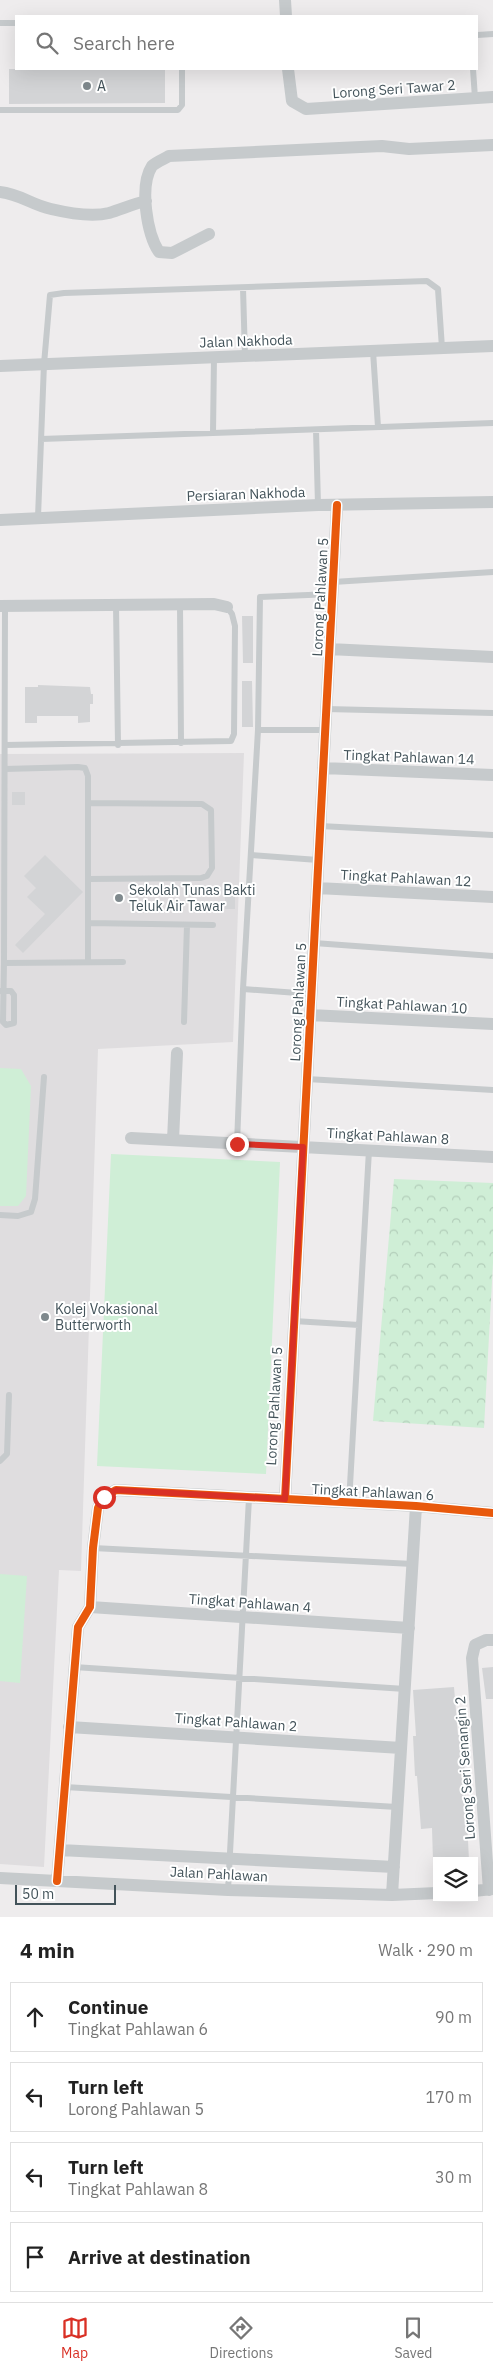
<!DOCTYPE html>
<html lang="en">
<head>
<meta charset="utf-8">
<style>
	body { margin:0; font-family:"IBM Plex Sans",sans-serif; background:#f6f6f6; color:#222 }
	.controls { position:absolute; right:15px; bottom:15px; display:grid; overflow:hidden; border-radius:0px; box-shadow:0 5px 20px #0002 }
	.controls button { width:45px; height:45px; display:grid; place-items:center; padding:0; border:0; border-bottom:1px solid #e0e0e0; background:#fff; color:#222; font:25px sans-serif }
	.scale { position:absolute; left:15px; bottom:12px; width:101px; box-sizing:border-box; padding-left:5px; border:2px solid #43535a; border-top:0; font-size:14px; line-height:18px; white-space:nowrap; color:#43535a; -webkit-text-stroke:4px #fff; paint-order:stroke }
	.stop { position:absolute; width:15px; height:15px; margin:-11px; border:4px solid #d93025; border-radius:50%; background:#fff }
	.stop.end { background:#d93025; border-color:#fff; box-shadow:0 1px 5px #0008 }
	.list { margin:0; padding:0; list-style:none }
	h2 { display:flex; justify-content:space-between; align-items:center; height:65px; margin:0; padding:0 20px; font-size:21px }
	h2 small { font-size:16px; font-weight:400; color:#767676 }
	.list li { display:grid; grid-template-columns:32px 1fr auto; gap:15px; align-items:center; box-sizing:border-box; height:70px; margin:0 10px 10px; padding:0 10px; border:1px solid #e0e0e0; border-radius:0px }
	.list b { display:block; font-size:19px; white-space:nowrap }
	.list p { margin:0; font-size:16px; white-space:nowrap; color:#767676 }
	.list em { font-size:16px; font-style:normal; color:#767676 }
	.icon { flex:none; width:28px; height:28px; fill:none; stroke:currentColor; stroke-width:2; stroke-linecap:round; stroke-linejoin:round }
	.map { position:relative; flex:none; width:493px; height:1917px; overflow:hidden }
	.search { position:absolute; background:#fff; box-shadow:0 5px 20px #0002; left:15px; right:15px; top:15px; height:55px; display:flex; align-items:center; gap:12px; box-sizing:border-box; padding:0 18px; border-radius:0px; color:#767676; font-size:19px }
	.sheet { height:385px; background:#fff }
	nav { display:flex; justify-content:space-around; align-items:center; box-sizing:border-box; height:70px; border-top:1px solid #e0e0e0; background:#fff; font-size:14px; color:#767676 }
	nav a { display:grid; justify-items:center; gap:2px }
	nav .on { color:#d93025 }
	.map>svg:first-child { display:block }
</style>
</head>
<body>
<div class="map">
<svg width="493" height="1917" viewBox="0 0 493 1917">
	<defs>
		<pattern id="park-crowns" width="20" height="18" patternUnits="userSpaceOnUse" patternTransform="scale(1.25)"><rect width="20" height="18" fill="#cfeed6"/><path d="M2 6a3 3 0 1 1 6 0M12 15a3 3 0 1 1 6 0" fill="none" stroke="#b3ceba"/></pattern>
	</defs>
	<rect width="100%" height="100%" fill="#eeeced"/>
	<path fill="#dfdddf" d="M 244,753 L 233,1042 L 98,1049 L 81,1571 L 59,1570 L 44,1867 L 0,1864 L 0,754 Z"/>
	<path fill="#cfeed6" d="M 0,1068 L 21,1069 L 31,1086 L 26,1196 L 18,1206 L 0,1206 Z
		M 111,1154 L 280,1162 L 266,1474 L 97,1466 Z
		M 0,1574 L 27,1576 L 20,1683 L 0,1681 Z"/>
	<path fill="url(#park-crowns)" d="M 394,1179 L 493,1183 L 493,1263 L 484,1428 L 373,1421 Z"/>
	<path fill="#d3d4d6" d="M 9,69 L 165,69 L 165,103 L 9,104 Z
		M 242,616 L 253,616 L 253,663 L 243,663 Z
		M 242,681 L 252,681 L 253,727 L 242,727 Z
		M 38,685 L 90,687 L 91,694 L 93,694 L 93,704 L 90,704 L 90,722 L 78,723 L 78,716 L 37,716 L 37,723 L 25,723 L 25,687 L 38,687 Z
		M 12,792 L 25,792 L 25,805 L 12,805 Z
		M 45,855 L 83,892 L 23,953 L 15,945 L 45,914 L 27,897 L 36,888 L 24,876 Z
		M 225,896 L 235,896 L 235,909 L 225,909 Z
		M 493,1667 L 493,1699 L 486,1699 L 482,1668 Z
		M 454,1687 L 458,1735 L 463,1735 L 469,1861 L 433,1861 L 432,1828 L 421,1829 L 417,1776 L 415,1776 L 413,1736 L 416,1736 L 413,1690 Z"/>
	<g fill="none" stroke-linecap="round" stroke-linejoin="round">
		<path stroke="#c6cacc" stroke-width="6" d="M 0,23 L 16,23
			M 477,35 L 493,34
			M 473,69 L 475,98
			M 0,110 L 178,110 L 182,105 L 182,69
			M 243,288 L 245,356
			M 373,351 L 378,427
			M 316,430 L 318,505
			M 213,433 L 214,357
			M 41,439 L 493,423
			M 38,517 L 44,364 L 50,295 L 64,293 L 427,281 L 438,289 L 442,348
			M 333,582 L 493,572
			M 180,604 L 181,743
			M 116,605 L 118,745
			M 326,709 L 493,713
			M 258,730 L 325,730
			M 5,745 L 231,741 L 234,734 L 235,626 L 232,614 L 227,607
			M 5,769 L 78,767 L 85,768 L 88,776 L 88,962
			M 89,803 L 202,804 L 211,810 L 212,868 L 207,876 L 201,878 L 89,879
			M 320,826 L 493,835
			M 252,855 L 318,860
			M 89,923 L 213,925
			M 314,943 L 493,956
			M 4,963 L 123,962
			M 243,989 L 311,994
			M 0,991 L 11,991 L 14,995 L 14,1023 L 6,1025 L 3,1022 L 4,963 L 5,606
			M 184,1022 L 187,925
			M 307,1079 L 493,1090
			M 237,1144 L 243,989 L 258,730 L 260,597 L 332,594
			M 0,1215 L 18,1216 L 31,1212 L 35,1199 L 44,1077
			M 294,1321 L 359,1325
			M 0,1461 L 7,1454 L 9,1395
			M 349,1503 L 369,1150
			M 93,1548 L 413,1564
			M 74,1667 L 405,1689
			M 65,1787 L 397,1807
			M 228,1890 L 249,1498"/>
		<path stroke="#c6cacc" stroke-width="12" d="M 285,0 L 286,16
			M 288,69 L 292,101 L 306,109 L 493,97
			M 0,192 C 20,194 32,205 51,209 C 68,213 92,217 109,213 C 122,209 133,204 146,201
			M 209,234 L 172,253 L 159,252 C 147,234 139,186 152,166 C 156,162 164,159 169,156 L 382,146 L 409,149 L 493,145
			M 0,366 L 493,346
			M 0,520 L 318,505 L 493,502
			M 0,606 L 214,604 L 227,607
			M 329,649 L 493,657
			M 323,768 L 493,775
			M 317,888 L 493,897
			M 310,1015 L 493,1024
			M 131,1138 L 493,1157
			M 173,1140 L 177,1053
			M 285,1499 L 337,505
			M 90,1607 L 409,1628
			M 69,1727 L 401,1748
			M 60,1850 L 394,1867
			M 0,1878 L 228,1890 L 392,1895 L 437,1893
			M 57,1881 L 78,1627 L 90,1607 L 93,1548 L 98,1508 L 104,1497 L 116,1490 L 416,1506 L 493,1513
			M 489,1890 L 472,1658 L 475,1645 L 486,1640 L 493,1640
			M 474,1891 L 493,1889
			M 392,1895 L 416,1506"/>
		<defs>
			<path id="cycleway" d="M 285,1499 L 337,505
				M 57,1881 L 78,1627 L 90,1607 L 93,1548 L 98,1508 L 104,1497 L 116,1490 L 416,1506 L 493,1513"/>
		</defs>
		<use href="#cycleway" stroke="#fff" stroke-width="11"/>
		<use href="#cycleway" stroke="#e8590c" stroke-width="8"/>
	</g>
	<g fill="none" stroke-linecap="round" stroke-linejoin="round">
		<path stroke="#d93025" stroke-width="6" d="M 104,1497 L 116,1490 L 285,1499 L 303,1147 L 237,1144"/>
	</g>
	<g fill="#7f898d" stroke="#fff" stroke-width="2">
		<circle cx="87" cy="86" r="5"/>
		<circle cx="119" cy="898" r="5"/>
		<circle cx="45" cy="1317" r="5"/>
	</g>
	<g text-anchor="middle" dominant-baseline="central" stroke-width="4" stroke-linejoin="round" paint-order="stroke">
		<g font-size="14" fill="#43535a" stroke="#fff" text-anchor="start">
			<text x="97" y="86">A</text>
			<text x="129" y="890">Sekolah Tunas Bakti<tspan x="129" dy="16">Teluk Air Tawar</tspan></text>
			<text x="55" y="1309">Kolej Vokasional<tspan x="55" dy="16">Butterworth</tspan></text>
		</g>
		<g font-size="14" fill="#43535a" stroke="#fff">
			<text transform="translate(394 89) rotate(-4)">Lorong Seri Tawar 2</text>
			<text transform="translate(246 341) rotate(-2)">Jalan Nakhoda</text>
			<text transform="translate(246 494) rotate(-2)">Persiaran Nakhoda</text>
			<text transform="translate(320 597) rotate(-87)">Lorong Pahlawan 5</text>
			<text transform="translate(409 757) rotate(2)">Tingkat Pahlawan 14</text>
			<text transform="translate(406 878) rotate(3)">Tingkat Pahlawan 12</text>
			<text transform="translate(298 1002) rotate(-87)">Lorong Pahlawan 5</text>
			<text transform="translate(402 1005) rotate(3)">Tingkat Pahlawan 10</text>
			<text transform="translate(388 1136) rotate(3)">Tingkat Pahlawan 8</text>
			<text transform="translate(274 1406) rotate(-87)">Lorong Pahlawan 5</text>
			<text transform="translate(373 1492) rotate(3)">Tingkat Pahlawan 6</text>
			<text transform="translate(250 1603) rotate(4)">Tingkat Pahlawan 4</text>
			<text transform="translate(236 1722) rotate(4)">Tingkat Pahlawan 2</text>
			<text transform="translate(465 1768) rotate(-94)">Lorong Seri Senangin 2</text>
			<text transform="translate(219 1874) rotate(3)">Jalan Pahlawan</text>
		</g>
	</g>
</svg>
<div class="controls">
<button><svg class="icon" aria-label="layers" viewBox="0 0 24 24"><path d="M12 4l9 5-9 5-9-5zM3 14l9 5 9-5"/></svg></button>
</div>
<div class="scale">50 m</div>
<div class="stop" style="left:104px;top:1497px"></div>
<div class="stop end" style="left:237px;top:1144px"></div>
<div class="search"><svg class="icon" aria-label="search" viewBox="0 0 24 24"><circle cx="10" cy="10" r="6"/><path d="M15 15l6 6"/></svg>Search here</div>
</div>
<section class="sheet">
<h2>4 min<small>Walk · 290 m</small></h2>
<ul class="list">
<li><svg class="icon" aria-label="ahead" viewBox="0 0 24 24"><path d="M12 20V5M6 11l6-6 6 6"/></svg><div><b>Continue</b><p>Tingkat Pahlawan 6</p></div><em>90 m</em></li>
<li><svg class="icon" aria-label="left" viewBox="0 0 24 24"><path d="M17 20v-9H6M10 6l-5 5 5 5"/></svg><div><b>Turn left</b><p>Lorong Pahlawan 5</p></div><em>170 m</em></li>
<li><svg class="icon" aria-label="left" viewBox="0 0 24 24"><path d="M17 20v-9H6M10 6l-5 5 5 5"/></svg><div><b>Turn left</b><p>Tingkat Pahlawan 8</p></div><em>30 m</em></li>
<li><svg class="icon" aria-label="arrive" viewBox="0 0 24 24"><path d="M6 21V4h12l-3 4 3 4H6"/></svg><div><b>Arrive at destination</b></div></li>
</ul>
</section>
<nav>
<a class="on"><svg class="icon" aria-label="map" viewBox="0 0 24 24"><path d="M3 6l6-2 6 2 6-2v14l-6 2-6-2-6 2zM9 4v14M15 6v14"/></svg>Map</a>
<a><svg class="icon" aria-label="directions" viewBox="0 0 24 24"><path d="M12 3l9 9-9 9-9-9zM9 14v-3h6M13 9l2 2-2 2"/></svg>Directions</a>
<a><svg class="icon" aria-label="saved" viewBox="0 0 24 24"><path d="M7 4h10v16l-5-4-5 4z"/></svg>Saved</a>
</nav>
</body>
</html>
